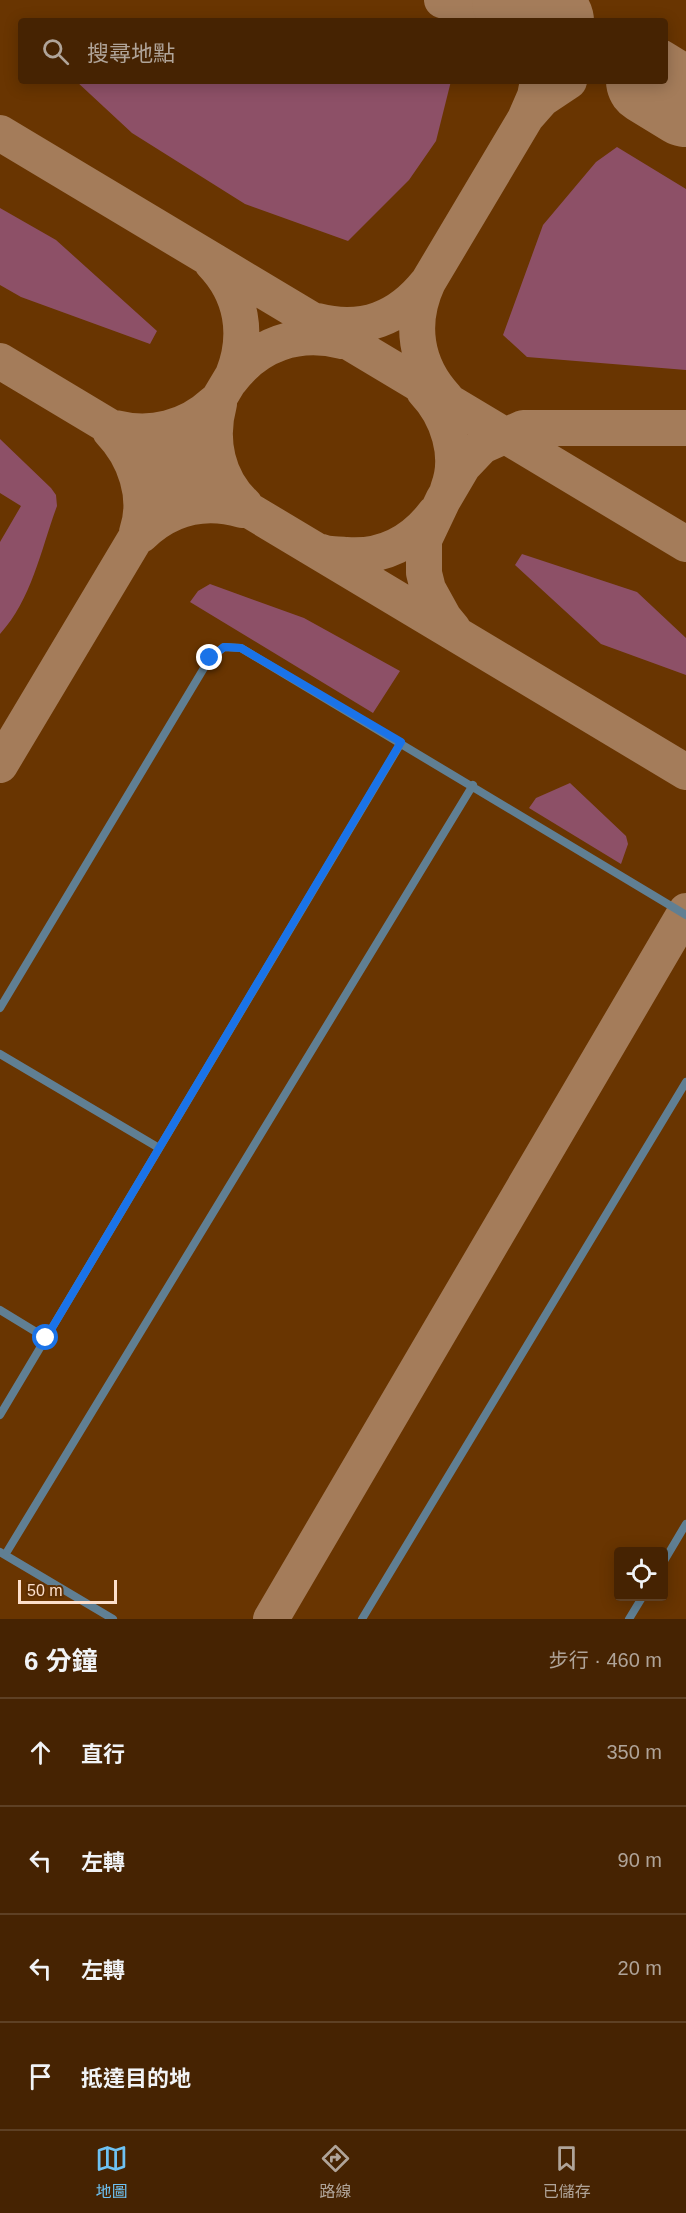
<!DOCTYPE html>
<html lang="zh-TW">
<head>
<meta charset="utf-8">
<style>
	body { margin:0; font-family:Arial,"Noto Sans TC",sans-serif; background:#502f11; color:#f1f3f6 }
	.controls { position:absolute; right:18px; bottom:18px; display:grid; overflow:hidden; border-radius:6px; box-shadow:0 3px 15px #0003 }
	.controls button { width:54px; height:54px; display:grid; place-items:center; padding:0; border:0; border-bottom:2px solid #5e4024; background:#462302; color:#f1f3f6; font:30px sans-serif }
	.scale { position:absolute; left:18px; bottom:15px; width:99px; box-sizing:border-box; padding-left:6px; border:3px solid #fddfcb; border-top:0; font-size:16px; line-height:21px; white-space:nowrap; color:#fddfcb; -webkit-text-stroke:4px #5e2f02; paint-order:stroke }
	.stop { position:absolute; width:18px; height:18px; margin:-14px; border:4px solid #1a73e8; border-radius:50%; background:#fff }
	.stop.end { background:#1a73e8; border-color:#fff; box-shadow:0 2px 6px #0008 }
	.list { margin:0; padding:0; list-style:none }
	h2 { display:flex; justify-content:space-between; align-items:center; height:78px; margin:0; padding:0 24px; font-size:26px }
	h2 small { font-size:20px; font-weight:400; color:#b0a499 }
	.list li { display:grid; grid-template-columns:39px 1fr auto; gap:18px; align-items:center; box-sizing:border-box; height:108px; padding:0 24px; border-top:2px solid #5e4024 }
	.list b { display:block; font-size:22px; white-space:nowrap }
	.list em { font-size:20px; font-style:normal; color:#b0a499 }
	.icon { flex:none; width:33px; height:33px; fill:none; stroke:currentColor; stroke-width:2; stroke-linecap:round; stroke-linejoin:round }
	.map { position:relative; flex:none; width:686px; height:1619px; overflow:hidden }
	.search { position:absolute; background:#462302; box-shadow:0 3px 15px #0003; left:18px; right:18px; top:18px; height:66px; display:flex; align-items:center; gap:15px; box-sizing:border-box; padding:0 21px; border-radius:6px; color:#b0a499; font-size:22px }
	.sheet { height:510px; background:#462302 }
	nav { display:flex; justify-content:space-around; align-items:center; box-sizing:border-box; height:84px; border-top:2px solid #5e4024; background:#462302; font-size:16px; color:#b0a499 }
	nav a { display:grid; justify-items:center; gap:3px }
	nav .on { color:#6ec2f3 }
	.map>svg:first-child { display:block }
</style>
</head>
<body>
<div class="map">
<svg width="686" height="1619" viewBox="0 0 686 1619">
	<rect width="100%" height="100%" fill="#5e2f02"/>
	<path fill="#693501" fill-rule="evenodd" d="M 0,0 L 686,0 L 686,1619 L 0,1619 ZM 21,21 L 665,21 L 665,81 L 21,81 ZM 618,1552 L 664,1552 L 664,1596 L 618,1596 Z"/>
	<path fill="#8d5067" d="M 76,81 L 451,81 L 436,141 L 409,180 L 348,241 L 245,204 L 132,133 Z
		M 617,147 L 686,189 L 686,370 L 527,357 L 503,335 L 543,225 L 596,162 Z
		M 0,208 L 56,240 L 157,331 L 150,344 L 21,297 L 0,285 Z
		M 0,439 L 51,488 L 56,495 L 57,506 C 41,549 32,599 0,634 L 0,542 L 21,506 L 0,493 Z
		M 522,554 L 637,592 L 686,638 L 686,675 L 601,644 L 515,565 Z
		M 210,584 L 304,618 L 400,671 L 373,713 L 190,602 L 198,591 Z
		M 570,783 L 626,836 L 628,844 L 621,864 L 529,808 L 536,798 Z"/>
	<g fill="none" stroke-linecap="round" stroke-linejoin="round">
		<path stroke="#a47c5a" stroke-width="36" d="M 442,0 L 507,21
			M 646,81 L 686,92
			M 527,116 L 542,99 L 569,81
			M 0,133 L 686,544
			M 317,321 C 363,333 399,318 427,283
			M 0,361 L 686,772
			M 230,381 C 257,344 298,330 342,341
			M 424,391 C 448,416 461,456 448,489
			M 446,398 C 415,365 409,323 428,282 L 525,119 L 535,96 L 538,81
			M 219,404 C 209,440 217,479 245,505
			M 115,428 C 151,437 187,428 214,403
			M 110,431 C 135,457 149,497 137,532
			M 141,535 C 169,508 204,499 242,510
			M 322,552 C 330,555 338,554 346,555 C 383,558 413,542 435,513
			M 453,629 L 444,618 L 428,589 L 424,573 L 424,540 L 443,500 L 463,466 L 482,446 L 523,428 L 686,428
			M 0,765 L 233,375 C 249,335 242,294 212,263
			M 271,1619 L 686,911"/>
		<path stroke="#a47c5a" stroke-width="88" d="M 516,0 L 550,21
			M 650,81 L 686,103"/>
		<path stroke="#607f93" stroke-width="8" d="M 0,1008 L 210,658 L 224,647 L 241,648 L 686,915
			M 0,1054 L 159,1148
			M 0,1310 L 46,1338
			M 0,1415 L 401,743
			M 0,1552 L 113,1619
			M 5,1555 L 473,785
			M 664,1561 L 686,1524
			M 362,1619 L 686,1082
			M 629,1619 L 643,1596"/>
	</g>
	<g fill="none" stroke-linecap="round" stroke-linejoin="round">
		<path stroke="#1a73e8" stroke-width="8" d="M 46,1338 L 401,742 L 241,648 L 224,647 L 210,658"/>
	</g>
</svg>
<div class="controls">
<button><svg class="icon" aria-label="locate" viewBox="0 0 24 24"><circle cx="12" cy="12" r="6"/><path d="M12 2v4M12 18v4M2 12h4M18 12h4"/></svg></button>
</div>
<div class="scale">50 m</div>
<div class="stop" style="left:46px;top:1338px"></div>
<div class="stop end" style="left:210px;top:658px"></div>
<div class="search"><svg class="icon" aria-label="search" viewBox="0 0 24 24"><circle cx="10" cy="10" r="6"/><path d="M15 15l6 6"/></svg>搜尋地點</div>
</div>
<section class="sheet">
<h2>6 分鐘<small>步行 · 460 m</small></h2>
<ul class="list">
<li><svg class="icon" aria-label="ahead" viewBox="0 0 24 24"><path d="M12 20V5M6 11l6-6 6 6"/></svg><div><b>直行</b></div><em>350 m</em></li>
<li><svg class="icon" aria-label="left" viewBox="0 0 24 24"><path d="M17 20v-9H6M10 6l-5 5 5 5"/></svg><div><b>左轉</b></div><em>90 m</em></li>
<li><svg class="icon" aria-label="left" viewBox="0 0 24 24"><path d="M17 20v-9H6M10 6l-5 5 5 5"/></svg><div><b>左轉</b></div><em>20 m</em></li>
<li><svg class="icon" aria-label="arrive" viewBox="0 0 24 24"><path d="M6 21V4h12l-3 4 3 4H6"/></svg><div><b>抵達目的地</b></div></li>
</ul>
</section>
<nav>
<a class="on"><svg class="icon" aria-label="map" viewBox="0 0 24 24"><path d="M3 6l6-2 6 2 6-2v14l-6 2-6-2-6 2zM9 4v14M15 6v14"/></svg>地圖</a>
<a><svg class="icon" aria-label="directions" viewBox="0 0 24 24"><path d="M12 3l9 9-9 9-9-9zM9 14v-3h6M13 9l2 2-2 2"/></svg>路線</a>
<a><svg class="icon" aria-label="saved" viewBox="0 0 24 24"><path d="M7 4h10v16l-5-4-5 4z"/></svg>已儲存</a>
</nav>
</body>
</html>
